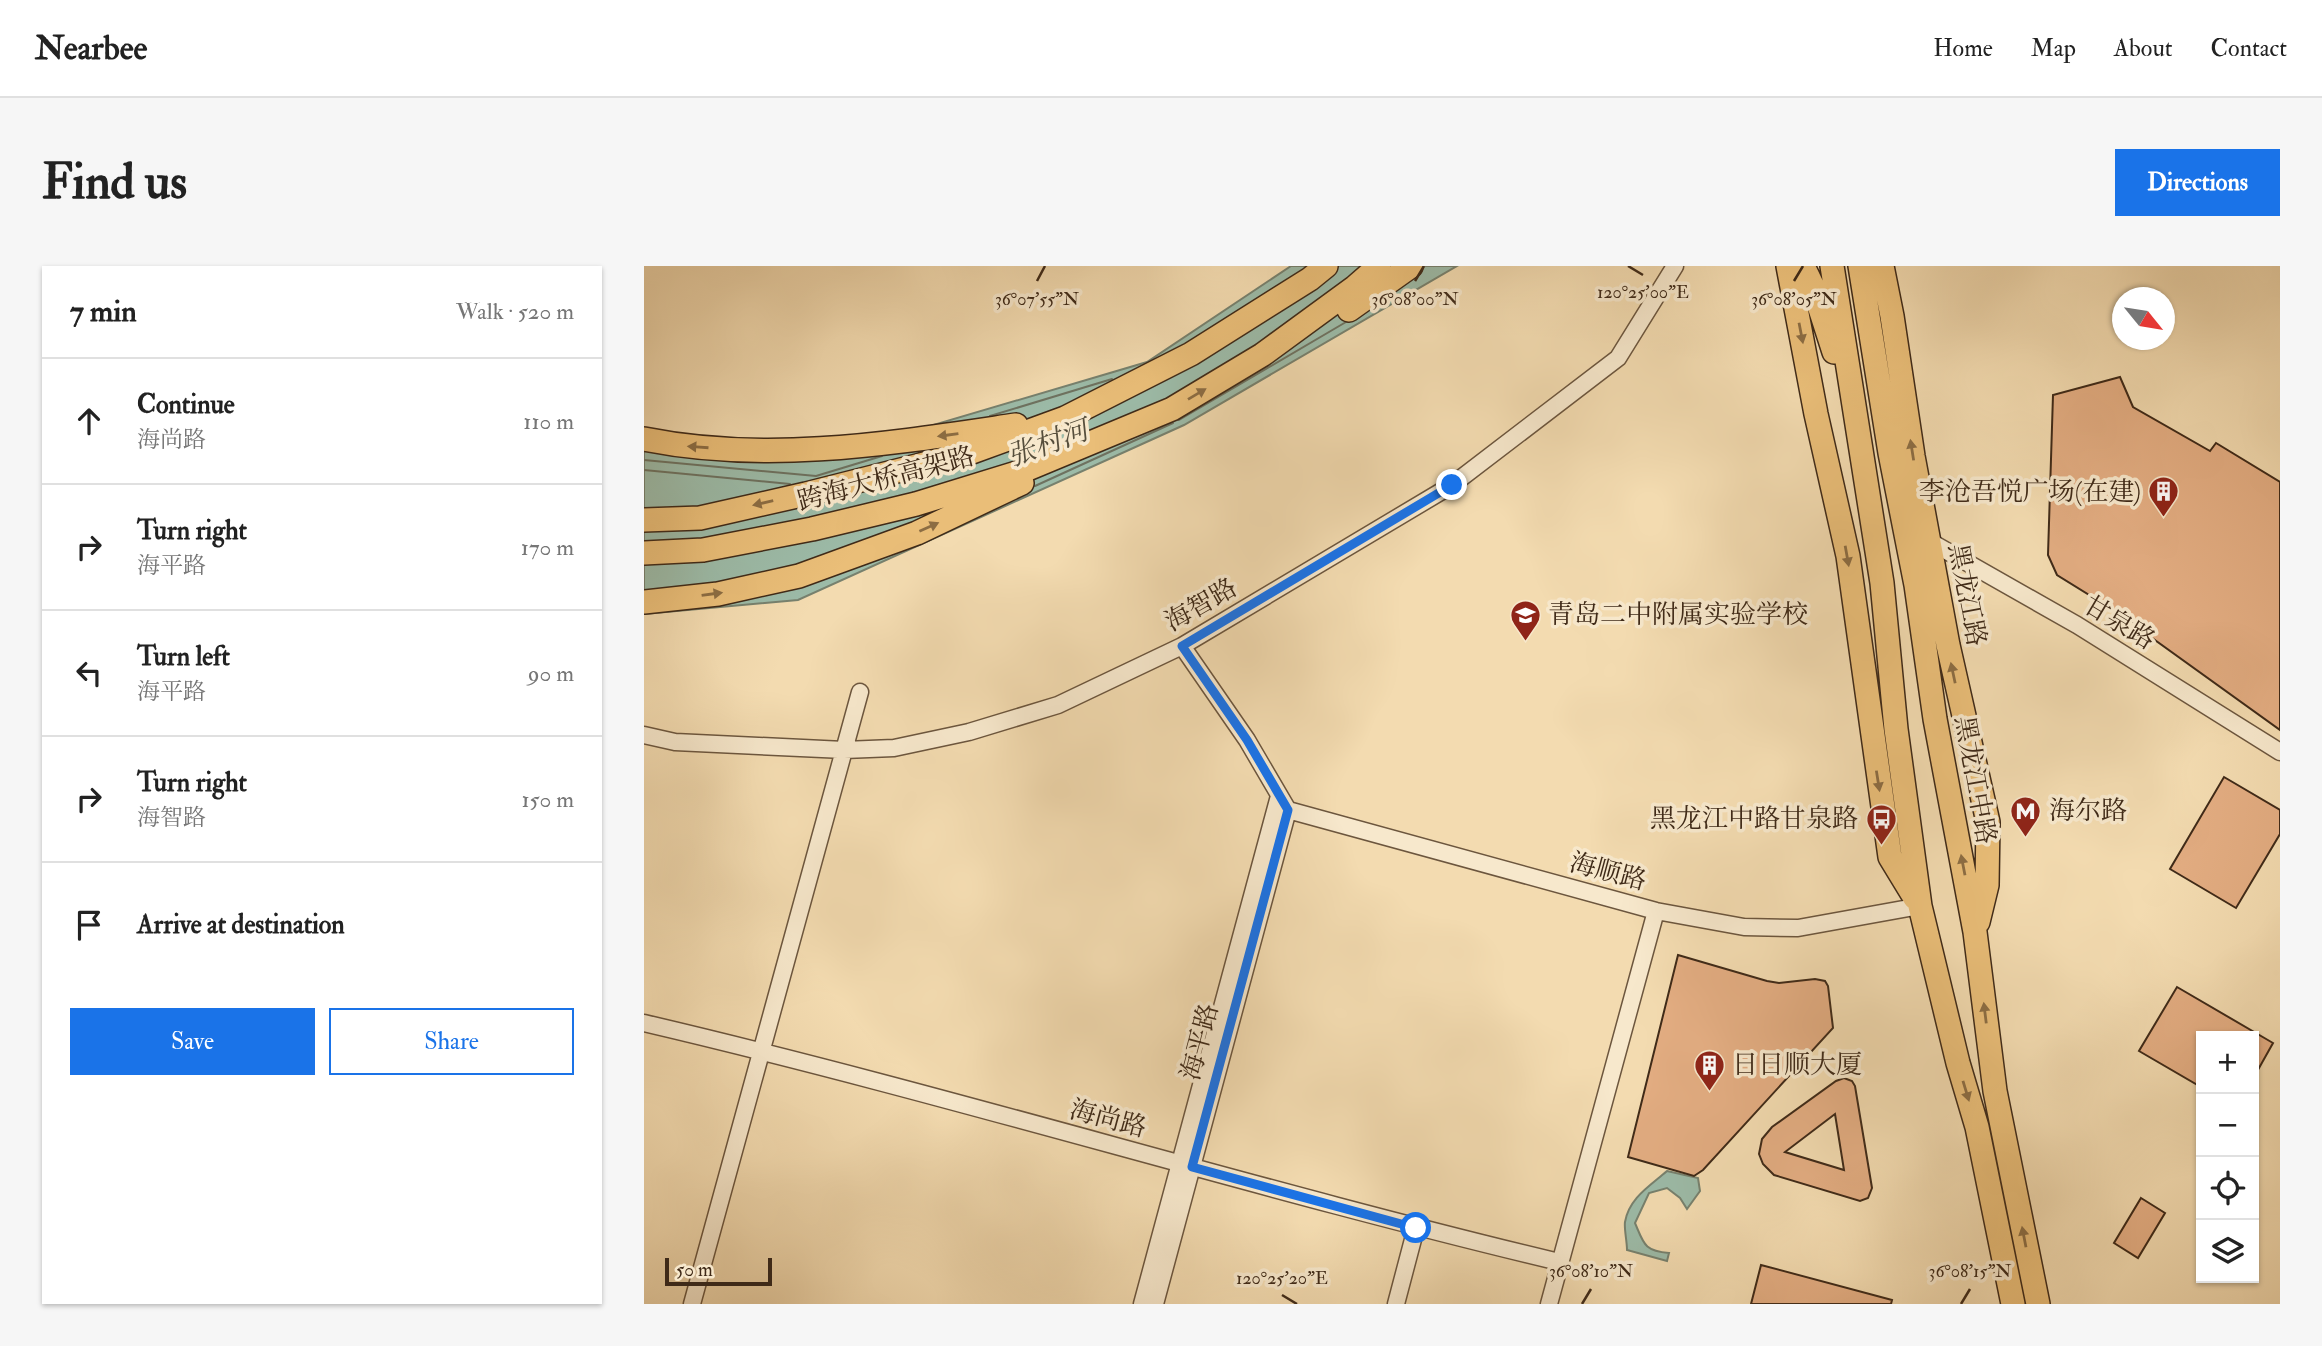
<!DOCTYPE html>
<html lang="en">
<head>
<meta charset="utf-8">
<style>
	body { margin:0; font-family:"IM FELL Double Pica","Noto Serif SC",serif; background:#f6f6f6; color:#222 }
	.controls { position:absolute; right:21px; bottom:21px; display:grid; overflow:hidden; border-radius:0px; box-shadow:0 2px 5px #0004 }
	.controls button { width:63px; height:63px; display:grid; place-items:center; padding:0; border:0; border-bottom:2px solid #e0e0e0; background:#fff; color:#222; font:35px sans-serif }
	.compass { position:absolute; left:1468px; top:21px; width:63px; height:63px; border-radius:50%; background:#fff; box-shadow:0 2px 5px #0004; rotate:120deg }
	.scale { position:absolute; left:21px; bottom:18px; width:107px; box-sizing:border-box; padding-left:7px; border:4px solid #3f2a18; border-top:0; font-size:19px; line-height:24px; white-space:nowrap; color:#3f2a18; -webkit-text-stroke:5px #f7e8cc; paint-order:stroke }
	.stop { position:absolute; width:21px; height:21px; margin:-16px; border:5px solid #1a73e8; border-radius:50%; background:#fff }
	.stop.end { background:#1a73e8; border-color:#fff; box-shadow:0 2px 7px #0008 }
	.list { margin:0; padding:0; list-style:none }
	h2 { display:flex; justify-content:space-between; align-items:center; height:91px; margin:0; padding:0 28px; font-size:30px }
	h2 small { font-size:23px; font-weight:400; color:#767676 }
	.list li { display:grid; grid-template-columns:46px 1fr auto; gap:21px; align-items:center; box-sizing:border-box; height:126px; padding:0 28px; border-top:2px solid #e0e0e0 }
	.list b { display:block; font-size:26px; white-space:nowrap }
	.list p { margin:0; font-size:23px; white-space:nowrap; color:#767676 }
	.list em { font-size:23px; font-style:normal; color:#767676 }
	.actions { display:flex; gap:14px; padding:21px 28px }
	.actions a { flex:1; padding:16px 0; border:2px solid #1a73e8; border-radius:0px; text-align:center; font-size:24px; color:#1a73e8 }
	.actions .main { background:#1a73e8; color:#fff }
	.icon { flex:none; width:38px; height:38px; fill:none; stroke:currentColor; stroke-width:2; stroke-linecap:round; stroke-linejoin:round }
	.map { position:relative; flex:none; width:1636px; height:1038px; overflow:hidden; border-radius:0px }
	header { display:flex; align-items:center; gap:42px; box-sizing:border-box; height:98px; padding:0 35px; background:#fff; border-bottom:2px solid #e0e0e0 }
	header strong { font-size:33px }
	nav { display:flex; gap:38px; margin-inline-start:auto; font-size:24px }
	.intro { display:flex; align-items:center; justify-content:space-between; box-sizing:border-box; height:168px; padding:0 42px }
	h1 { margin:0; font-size:49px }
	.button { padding:18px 32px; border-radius:0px; background:#1a73e8; color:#fff; font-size:24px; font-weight:700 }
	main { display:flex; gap:42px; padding:0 42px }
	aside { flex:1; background:#fff; border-radius:0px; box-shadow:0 2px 5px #0004 }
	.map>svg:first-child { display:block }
</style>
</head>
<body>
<header>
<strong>Nearbee</strong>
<nav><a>Home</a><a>Map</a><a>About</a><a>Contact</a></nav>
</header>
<div class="intro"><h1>Find us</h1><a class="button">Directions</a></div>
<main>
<aside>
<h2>7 min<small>Walk · 520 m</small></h2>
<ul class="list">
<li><svg class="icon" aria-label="ahead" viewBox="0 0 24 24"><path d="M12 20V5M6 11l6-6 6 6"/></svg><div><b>Continue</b><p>海尚路</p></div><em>110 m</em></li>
<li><svg class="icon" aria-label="right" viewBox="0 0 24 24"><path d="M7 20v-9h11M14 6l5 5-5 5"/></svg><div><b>Turn right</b><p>海平路</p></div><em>170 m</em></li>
<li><svg class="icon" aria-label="left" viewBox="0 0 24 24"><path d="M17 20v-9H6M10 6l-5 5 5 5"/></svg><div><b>Turn left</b><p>海平路</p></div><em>90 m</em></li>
<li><svg class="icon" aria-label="right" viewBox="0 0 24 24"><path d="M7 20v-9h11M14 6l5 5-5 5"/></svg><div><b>Turn right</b><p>海智路</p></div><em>150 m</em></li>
<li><svg class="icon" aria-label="arrive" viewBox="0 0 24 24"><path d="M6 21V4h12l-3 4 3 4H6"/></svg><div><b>Arrive at destination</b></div></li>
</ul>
<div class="actions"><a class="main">Save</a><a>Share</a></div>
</aside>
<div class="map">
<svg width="1636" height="1038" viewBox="0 0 1636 1038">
	<rect width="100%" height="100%" fill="#f3dbb0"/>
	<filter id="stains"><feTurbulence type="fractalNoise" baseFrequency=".00286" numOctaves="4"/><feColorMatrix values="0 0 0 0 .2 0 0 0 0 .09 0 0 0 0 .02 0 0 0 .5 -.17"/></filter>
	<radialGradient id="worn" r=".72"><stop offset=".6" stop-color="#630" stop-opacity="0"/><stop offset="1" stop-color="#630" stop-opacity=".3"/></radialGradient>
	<path fill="#9cbba8" stroke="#77816e" stroke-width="2" d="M 647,0 L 813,0 L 540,159 L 154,334 L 0,348 L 0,178 L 171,194 L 503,96 Z
		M 1023,905 L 1054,912 L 1056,925 L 1043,943 L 1036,932 L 1023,922 L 1005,927 L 991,957 C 1000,978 1000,985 1025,987 L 1023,995 L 983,984 C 983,975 980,963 981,956 C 985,932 1006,920 1023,905 Z"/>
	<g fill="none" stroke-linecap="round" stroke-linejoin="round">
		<path stroke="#6e7260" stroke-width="2" d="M 346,150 L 468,113
			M 535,154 L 702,56
			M 0,194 L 172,210 L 238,190
			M 0,204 L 146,218
			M 391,220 L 529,157"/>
	</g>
	<path fill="#e3ad82" stroke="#3f2a18" stroke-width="2" fill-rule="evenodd" d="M 1476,111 L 1489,141 L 1566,185 L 1572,177 L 1636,216 L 1636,464 L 1497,364 L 1492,358 L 1413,309 L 1404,289 L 1409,129 Z
		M 1580,511 L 1636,544 L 1636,568 L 1592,642 L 1526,603 Z
		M 1034,689 L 1123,715 L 1135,717 L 1171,713 L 1181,715 L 1184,720 L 1189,762 L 1059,904 L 1050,910 L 984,891 Z
		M 1533,721 L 1629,777 L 1610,811 L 1610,770 L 1557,770 L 1557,821 L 1495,785 Z
		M 1200,812 L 1208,815 L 1211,820 L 1228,922 L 1224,932 L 1216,935 L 1130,909 L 1119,898 L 1115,888 L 1118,873 L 1128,861 L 1192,815 ZM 1191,848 L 1200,904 L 1141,886 Z
		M 1497,932 L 1521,947 L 1494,992 L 1470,977 Z
		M 1117,999 L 1248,1034 L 1247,1038 L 1107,1038 Z"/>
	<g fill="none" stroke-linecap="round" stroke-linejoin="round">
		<defs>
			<path id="minor" d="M 1285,275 L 1433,359 L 1636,486
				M 0,469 L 31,476 L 200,484 L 250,482 L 325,466 L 414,439 L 538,380 L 808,219 L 974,92 L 1031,0
				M 644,544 L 1012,645 L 1100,661 L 1154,662 L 1276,640
				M 0,757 C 307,829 609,923 915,996
				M 48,1038 L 216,426
				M 498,1038 L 635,530
				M 511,1038 L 644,544 L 603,474 L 538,380
				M 752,1038 L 772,962
				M 905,1038 L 1012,645"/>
			<path id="highway" d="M 1144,0 L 1172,148 L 1204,290 L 1246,591 L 1271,632
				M 1159,0 L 1169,21 L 1190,86
				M 1188,0 L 1238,317 L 1252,463 L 1276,640 L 1314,797 L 1333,861 L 1369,1038
				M 1216,0 L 1246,187 L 1272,319 L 1291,453 L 1331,666 L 1351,825 L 1394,1038
				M 1238,0 L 1248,50 L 1269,190 L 1304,379 L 1344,556 L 1343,619 L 1334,656
				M 705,44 L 767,0
				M 0,173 C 124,198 249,177 372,159
				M 0,254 L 56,252 L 162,228 L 328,186 L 421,152 L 547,88 L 666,13 L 682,0
				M 0,287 L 59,284 L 168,263 L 272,238 L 379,205 L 528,143 L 618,89 L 711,21 L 735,0
				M 0,336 L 74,328 L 155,310 L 273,267 L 378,217"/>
		</defs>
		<use href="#minor" stroke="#6c563e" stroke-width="19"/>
		<use href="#highway" stroke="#3f2a18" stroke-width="26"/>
		<use href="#minor" stroke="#f7e8cc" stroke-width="16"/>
		<use href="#highway" stroke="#eabe78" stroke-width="23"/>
	</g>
	<defs><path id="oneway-solid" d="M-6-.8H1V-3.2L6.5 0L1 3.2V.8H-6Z" transform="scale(1.75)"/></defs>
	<g fill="#8c6d43">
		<use href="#oneway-solid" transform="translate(1157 67) rotate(79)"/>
		<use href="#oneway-solid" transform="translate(553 128) rotate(-31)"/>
		<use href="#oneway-solid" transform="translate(304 169) rotate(172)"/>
		<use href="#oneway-solid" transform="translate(54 181) rotate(-176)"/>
		<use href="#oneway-solid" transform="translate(1268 184) rotate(-99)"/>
		<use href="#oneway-solid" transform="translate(119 237) rotate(167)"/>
		<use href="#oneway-solid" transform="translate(285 261) rotate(-24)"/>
		<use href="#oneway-solid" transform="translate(1203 290) rotate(80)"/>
		<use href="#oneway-solid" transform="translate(68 328) rotate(-8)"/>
		<use href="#oneway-solid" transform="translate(1309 407) rotate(-102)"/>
		<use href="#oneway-solid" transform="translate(1234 515) rotate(81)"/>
		<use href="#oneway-solid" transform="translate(1319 599) rotate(-101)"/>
		<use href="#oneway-solid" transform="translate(1341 747) rotate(-97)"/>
		<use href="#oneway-solid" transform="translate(1322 825) rotate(73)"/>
		<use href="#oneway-solid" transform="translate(1380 971) rotate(-101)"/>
	</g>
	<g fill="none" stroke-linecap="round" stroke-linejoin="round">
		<path stroke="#1a73e8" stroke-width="9" d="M 772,962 L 548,901 L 644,544 L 603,474 L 538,380 L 808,219"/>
	</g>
	<path fill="none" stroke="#3f2a18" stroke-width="2.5" d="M 984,0 L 999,9M 393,15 L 401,0M 771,15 L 780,0M 1150,15 L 1159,0M 638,1029 L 653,1038M 938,1038 L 947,1023M 1317,1038 L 1326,1023"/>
	<defs>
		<symbol id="building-pin" viewBox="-11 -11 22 30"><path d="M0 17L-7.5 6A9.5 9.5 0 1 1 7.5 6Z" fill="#8f2418" stroke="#f7e8cc"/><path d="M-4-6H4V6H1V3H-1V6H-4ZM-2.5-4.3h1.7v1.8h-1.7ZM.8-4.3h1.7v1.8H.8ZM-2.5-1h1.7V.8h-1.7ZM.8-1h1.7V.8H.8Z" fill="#fff"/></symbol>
		<symbol id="school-pin" viewBox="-11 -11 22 30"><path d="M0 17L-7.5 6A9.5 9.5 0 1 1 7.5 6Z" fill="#8f2418" stroke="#f7e8cc"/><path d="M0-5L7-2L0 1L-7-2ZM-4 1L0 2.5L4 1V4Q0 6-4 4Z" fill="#fff"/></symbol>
		<symbol id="metro-pin" viewBox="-11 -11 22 30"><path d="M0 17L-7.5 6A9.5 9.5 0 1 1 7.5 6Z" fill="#8f2418" stroke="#f7e8cc"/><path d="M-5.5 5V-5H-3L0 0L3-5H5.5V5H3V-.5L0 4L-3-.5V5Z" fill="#fff"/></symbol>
		<symbol id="bus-pin" viewBox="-11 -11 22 30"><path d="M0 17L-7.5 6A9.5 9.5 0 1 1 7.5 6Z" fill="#8f2418" stroke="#f7e8cc"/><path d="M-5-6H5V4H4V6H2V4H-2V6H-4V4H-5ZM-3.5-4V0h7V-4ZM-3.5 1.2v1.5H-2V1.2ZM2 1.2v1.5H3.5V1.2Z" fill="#fff"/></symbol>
	</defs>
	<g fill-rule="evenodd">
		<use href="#building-pin" x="1502" y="208" width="35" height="47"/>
		<use href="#school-pin" x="864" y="332" width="35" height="47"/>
		<use href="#metro-pin" x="1364" y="528" width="35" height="47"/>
		<use href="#bus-pin" x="1220" y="536" width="35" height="47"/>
		<use href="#building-pin" x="1048" y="782" width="35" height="47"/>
	</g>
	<g text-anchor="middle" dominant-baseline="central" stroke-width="7" stroke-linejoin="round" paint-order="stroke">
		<g font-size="26" fill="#3f2a18" stroke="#f7e8cc">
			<text transform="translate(242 213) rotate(-15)">跨海大桥高架路</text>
			<text transform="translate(1323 329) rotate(79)">黑龙江路</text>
			<text transform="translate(557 339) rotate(-30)">海智路</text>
			<text transform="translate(1475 357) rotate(31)">甘泉路</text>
			<text transform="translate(1331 514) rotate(80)">黑龙江中路</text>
			<text transform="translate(964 606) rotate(15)">海顺路</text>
			<text transform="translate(556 776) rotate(-75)">海平路</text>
			<text transform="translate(464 853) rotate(15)">海尚路</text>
		</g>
		<g font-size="26" fill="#3f2a18" stroke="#f7e8cc" text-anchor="start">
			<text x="1497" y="226" text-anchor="end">李沧吾悦广场(在建)</text>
			<text x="904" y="349">青岛二中附属实验学校</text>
			<text x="1405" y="545">海尔路</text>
			<text x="1214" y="553" text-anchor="end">黑龙江中路甘泉路</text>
			<text x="1088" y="799">日日顺大厦</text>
		</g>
		<g font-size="28" font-style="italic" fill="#564e3c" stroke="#f7e8cc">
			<text transform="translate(404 178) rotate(-20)">张村河</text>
		</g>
	</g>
	<g font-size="18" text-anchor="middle" fill="#3f2a18" stroke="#f7e8cc" stroke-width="7" stroke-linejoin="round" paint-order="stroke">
		<text x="999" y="32">120°25'00"E</text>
		<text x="393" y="39">36°07'55"N</text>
		<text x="771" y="39">36°08'00"N</text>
		<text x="1150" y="39">36°08'05"N</text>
		<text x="947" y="1011">36°08'10"N</text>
		<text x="1326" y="1011">36°08'15"N</text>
		<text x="638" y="1018">120°25'20"E</text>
	</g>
	<rect width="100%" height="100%" filter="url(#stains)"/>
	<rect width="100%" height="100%" fill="url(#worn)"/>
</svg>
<div class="controls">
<button>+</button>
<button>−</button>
<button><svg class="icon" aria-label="locate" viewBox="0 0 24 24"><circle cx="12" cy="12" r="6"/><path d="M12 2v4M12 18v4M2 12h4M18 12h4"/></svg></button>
<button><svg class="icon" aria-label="layers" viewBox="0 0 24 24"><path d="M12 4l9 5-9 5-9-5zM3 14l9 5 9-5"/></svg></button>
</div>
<svg class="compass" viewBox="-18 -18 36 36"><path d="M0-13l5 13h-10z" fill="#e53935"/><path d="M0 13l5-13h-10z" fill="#767676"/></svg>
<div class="scale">50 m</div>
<div class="stop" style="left:772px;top:962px"></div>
<div class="stop end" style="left:808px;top:219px"></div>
</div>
</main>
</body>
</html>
